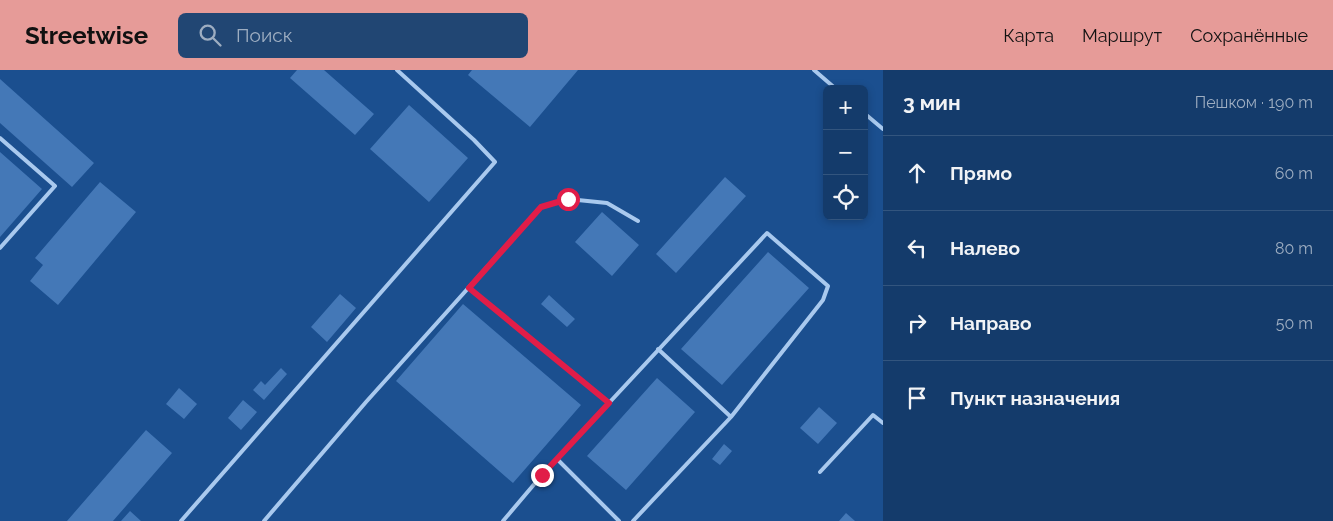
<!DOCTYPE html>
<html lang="ru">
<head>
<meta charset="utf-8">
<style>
	body { margin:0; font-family:Raleway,sans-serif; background:#214673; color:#f1f3f6 }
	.controls { position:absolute; right:15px; top:15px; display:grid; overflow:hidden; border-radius:8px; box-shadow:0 2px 8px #0003 }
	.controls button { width:45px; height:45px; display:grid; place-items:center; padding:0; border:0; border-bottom:1px solid #33557e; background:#143b6b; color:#f1f3f6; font:25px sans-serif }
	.stop { position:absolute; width:15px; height:15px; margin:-11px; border:4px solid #e11d48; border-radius:50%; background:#fff }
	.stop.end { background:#e11d48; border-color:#fff; box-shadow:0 1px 5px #0008 }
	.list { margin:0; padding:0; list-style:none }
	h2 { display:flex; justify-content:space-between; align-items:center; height:65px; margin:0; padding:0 20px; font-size:21px }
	h2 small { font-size:16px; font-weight:400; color:#9dadc1 }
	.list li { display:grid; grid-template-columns:32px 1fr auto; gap:15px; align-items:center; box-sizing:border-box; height:75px; padding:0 20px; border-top:1px solid #33557e }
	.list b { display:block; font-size:19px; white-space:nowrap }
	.list em { font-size:16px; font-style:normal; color:#9dadc1 }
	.icon { flex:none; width:28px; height:28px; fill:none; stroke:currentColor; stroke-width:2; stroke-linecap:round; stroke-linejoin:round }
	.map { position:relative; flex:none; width:883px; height:451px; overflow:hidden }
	header { display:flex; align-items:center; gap:30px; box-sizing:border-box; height:70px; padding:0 25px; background:#e69b98; color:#111 }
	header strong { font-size:24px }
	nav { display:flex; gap:28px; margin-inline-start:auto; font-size:18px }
	.search { width:350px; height:45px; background:#214673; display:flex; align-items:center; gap:12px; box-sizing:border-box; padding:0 18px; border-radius:8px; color:#9dadc1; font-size:19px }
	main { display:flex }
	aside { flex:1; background:#143b6b }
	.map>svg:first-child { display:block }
</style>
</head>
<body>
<header>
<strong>Streetwise</strong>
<div class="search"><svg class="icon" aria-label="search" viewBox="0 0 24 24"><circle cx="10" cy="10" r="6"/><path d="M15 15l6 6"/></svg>Поиск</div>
<nav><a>Карта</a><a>Маршрут</a><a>Сохранённые</a></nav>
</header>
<main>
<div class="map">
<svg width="883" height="451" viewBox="0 0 883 451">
	<rect width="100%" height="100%" fill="#1b4f8f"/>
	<path fill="#4478b7" d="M 297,0 L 324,0 L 374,44 L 355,65 L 290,8 Z
		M 472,0 L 578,0 L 530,57 L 468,5 Z
		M 0,9 L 94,93 L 72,117 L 0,53 Z
		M 409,35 L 468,88 L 429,132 L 370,79 Z
		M 0,82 L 42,119 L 0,167 Z
		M 725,107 L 746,126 L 676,203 L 656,184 Z
		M 100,112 L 136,142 L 58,235 L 30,211 L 43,195 L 35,188 Z
		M 602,142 L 639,175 L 612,206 L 575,172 Z
		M 768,182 L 809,218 L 722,315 L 681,279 Z
		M 340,224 L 356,238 L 327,272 L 311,257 Z
		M 549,225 L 575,249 L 567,257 L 541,234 Z
		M 463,234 L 581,335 L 513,413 L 396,311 Z
		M 281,298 L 287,304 L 264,330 L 253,320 L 261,311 L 265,315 Z
		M 657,308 L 695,342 L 626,420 L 587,386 Z
		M 179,318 L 197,334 L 184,349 L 166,334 Z
		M 243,330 L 257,342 L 241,360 L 228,348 Z
		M 819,337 L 837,353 L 818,374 L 800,358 Z
		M 146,360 L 172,383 L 113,451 L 67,451 Z
		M 724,374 L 732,381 L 720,395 L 712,389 Z
		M 130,441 L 141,451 L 121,451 Z
		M 846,443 L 855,451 L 839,451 Z"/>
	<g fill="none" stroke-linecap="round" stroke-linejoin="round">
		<path stroke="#a9c9ee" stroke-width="4" d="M 814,0 L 836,19
			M 864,43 L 883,59
			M 0,68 L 55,116 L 0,178
			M 469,218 L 609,333
			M 658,279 L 731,347
			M 557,389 L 619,451
			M 820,402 L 873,345 L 883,353
			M 181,451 L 495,92 L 474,70 L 397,0
			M 264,451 L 366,332 L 541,137 L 568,129 L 607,133 L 638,151
			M 503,451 L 542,405 L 767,163 L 828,216 L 823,230 L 731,347 L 633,451"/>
	</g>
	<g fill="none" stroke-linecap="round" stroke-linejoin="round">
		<path stroke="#e11d48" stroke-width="6" d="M 542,405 L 609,333 L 469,218 L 541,137 L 568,129"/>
	</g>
</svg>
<div class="controls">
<button>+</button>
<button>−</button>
<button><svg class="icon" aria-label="locate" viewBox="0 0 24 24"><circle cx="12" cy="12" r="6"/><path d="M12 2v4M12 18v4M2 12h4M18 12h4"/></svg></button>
</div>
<div class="stop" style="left:568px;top:129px"></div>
<div class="stop end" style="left:542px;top:405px"></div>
</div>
<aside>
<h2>3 мин<small>Пешком · 190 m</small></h2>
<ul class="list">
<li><svg class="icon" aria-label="ahead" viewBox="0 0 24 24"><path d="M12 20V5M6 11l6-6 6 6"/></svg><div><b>Прямо</b></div><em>60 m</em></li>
<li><svg class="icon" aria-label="left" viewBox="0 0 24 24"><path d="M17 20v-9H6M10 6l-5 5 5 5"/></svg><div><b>Налево</b></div><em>80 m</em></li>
<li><svg class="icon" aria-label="right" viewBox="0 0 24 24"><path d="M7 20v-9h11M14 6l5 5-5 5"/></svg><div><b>Направо</b></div><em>50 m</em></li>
<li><svg class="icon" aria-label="arrive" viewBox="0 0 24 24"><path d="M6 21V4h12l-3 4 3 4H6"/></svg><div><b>Пункт назначения</b></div></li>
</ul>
</aside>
</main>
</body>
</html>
